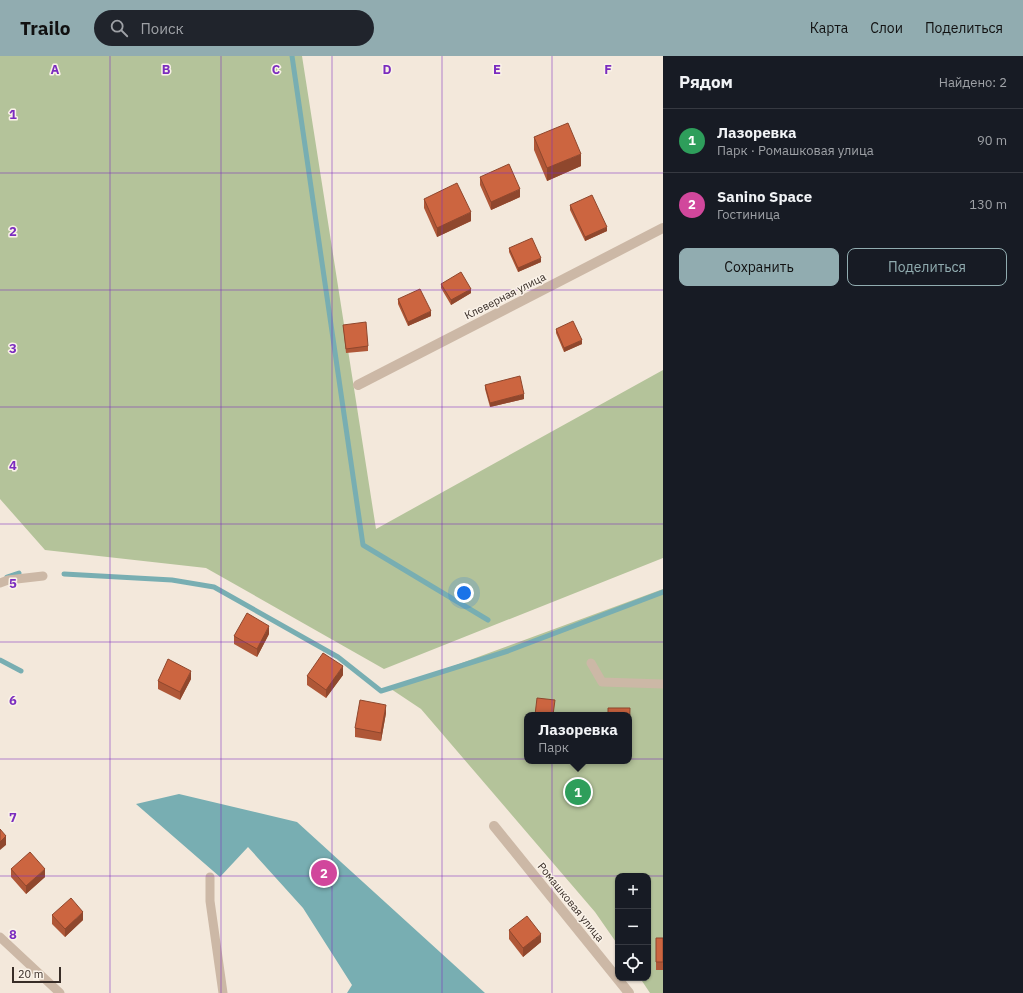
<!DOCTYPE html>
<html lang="ru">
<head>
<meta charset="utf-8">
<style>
	body { margin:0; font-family:"IBM Plex Sans",sans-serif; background:#20242c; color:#f1f3f6 }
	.controls { position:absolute; right:12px; bottom:12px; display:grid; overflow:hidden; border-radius:8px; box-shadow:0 1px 3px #0004 }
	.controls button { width:36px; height:36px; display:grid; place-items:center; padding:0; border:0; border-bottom:1px solid #363941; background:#171b24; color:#f1f3f6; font:20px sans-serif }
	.scale { position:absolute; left:12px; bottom:10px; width:49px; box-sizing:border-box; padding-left:4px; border:2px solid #382d27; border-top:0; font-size:11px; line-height:14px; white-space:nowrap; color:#382d27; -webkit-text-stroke:3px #faf2e8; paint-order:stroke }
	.you { position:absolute; left:464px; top:537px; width:14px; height:14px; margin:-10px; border:3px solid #fff; border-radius:50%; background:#1a73e8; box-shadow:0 0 0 6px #1a73e833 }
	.badge { display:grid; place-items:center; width:26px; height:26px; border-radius:50%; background:#91acb0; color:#fff; font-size:13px; font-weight:700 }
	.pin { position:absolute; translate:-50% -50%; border:2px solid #fff; box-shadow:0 1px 4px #0006 }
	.popup { position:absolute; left:524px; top:656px; width:108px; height:52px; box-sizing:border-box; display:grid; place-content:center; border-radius:8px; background:#171b24; filter:drop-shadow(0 1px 3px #0005); font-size:13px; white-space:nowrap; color:#9ea1a6 }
	.popup b { font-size:15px; color:#f1f3f6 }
	.popup::after { content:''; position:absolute; left:50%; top:100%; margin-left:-8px; border:8px solid transparent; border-top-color:#171b24 }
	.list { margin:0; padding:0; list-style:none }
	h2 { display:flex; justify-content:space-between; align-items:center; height:52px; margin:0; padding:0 16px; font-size:17px }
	h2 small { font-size:13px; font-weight:400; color:#9ea1a6 }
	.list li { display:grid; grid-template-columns:26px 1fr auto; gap:12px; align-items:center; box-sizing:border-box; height:64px; padding:0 16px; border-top:1px solid #363941 }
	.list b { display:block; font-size:15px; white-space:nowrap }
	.list p { margin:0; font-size:13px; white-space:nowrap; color:#9ea1a6 }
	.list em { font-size:13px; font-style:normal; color:#9ea1a6 }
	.actions { display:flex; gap:8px; padding:12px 16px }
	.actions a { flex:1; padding:9px 0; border:1px solid #91acb0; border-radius:8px; text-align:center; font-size:14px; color:#91acb0 }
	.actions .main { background:#91acb0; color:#111 }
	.icon { flex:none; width:22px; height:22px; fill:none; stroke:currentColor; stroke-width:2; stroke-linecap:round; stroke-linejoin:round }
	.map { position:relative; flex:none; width:663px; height:937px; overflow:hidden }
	header { display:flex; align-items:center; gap:24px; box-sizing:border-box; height:56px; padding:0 20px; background:#91acb0; color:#111 }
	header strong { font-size:19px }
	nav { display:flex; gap:22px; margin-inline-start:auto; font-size:14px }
	.search { width:280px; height:36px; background:#20242c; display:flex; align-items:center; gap:10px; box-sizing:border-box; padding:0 14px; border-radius:22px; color:#9ea1a6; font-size:15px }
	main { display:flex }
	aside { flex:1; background:#171b24 }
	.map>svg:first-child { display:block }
</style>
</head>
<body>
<header>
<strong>Trailo</strong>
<div class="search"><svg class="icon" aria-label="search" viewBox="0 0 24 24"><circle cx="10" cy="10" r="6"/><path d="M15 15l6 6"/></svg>Поиск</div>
<nav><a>Карта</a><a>Слои</a><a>Поделиться</a></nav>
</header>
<main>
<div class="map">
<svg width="663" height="937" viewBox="0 0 663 937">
	<rect width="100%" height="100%" fill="#f3e8db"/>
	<path fill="#b4c39a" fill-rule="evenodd" d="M 0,0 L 302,0 L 376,473 L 663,314 L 663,502 L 384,613 L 206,512 L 45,494 L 0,443 Z
		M 663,533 L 663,937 L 650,937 L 640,922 L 648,922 L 648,820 L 618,820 L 618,889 L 595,856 L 421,653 L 391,633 ZM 527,659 L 629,659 L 629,705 L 527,705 Z"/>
	<path fill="#78aeb2" d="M 179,738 L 297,766 L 485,937 L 347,937 L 352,929 L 303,852 L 248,791 L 220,821 L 136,748 Z"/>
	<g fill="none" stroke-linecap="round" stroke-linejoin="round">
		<path stroke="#78aeb2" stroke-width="5" d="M 292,0 L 363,489 L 488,564
			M 64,518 L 172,524 L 214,531 L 338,601 L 381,635 L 508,595 L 663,536
			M 7,521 L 19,517
			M 0,604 L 21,615"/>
		<path stroke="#ccb8a6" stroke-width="9" d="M 0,527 L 8,524 L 43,520
			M 591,607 L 602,626 L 663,628
			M 210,821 L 210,845 L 223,937
			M 0,881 L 60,937"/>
		<path stroke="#ccb8a6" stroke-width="10" d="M 358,329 L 663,172
			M 494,770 L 629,937"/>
	</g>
	<path fill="#af5737" d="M 534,81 L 581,110 L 547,125 L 534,94 Z
		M 480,121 L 520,141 L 491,154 L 480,129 Z
		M 424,143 L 471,165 L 437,181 L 424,152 Z
		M 570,149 L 607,175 L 585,185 L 570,154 Z
		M 509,192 L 541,206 L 518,216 L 509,196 Z
		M 441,228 L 471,237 L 451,249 L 441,232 Z
		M 398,243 L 431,260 L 408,270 L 398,248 Z
		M 343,269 L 368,290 L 368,295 L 346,297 Z
		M 556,273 L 582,288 L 564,296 L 556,277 Z
		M 485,329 L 524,343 L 490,351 L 485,333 Z
		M 269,578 L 257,601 L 234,588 L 234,580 Z
		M 343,619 L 326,642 L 307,629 L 307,620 Z
		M 191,623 L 180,644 L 158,633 L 158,625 Z
		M 386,657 L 381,685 L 355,681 L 355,672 Z
		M 11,813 L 45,821 L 26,838 L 11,821 Z
		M 52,859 L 83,864 L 65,881 L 52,868 Z
		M 509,874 L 541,886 L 523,901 L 509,883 Z
		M 656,882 L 663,882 L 663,914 L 656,914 Z"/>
	<path fill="#8f472d" d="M 581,98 L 581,110 L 547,125 L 547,112 Z
		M 520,133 L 520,141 L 491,154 L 491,146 Z
		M 471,156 L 471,165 L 437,181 L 437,172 Z
		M 607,171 L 607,175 L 585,185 L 585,181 Z
		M 541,202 L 541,206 L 518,216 L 518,212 Z
		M 471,233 L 471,237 L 451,249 L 451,244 Z
		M 431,255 L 431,260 L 408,270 L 408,266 Z
		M 582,284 L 582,288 L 564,296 L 564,292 Z
		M 524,338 L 524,343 L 490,351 L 490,347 Z
		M 269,570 L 269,578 L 257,601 L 257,593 Z
		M 343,610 L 343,619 L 326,642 L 326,634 Z
		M 191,615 L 191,623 L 180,644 L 180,636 Z
		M 386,649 L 386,657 L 381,685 L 381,677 Z
		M 6,780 L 6,789 L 0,794 L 0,786 Z
		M 45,813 L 45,821 L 26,838 L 26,830 Z
		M 83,856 L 83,864 L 65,881 L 65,873 Z
		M 541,878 L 541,886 L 523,901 L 523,892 Z"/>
	<path fill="#cc6540" stroke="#8f472d" d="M 568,67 L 581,98 L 547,112 L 534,81 Z
		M 509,108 L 520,133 L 491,146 L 480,121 Z
		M 457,127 L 471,156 L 437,172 L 424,143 Z
		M 592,139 L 607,171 L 585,181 L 570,149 Z
		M 532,182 L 541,202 L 518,212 L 509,192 Z
		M 461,216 L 471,233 L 451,244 L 441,228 Z
		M 420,233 L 431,255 L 408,266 L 398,243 Z
		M 573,265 L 582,284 L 564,292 L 556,273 Z
		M 366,266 L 368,290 L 346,293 L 343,269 Z
		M 520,320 L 524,338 L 490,347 L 485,329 Z
		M 247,557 L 269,570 L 257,593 L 234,580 Z
		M 323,597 L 343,610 L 326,634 L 307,620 Z
		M 168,603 L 191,615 L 180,636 L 158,625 Z
		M 537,642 L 555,644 L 553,659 L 535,659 Z
		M 360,644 L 386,649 L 381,677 L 355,672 Z
		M 608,652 L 630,652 L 629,685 L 629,659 L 608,659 Z
		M 0,773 L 6,780 L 0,786 Z
		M 30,796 L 45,813 L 26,830 L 11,813 Z
		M 71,842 L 83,856 L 65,873 L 52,859 Z
		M 527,860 L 541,878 L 523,892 L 509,874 Z
		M 656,882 L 663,882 L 663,906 L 656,906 Z"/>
	<path fill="none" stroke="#7b2cbf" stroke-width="1" stroke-opacity="0.55" d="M 110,0 L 110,937M 221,0 L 221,937M 332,0 L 332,937M 442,0 L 442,937M 552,0 L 552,937M 0,117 L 663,117M 0,234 L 663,234M 0,351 L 663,351M 0,468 L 663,468M 0,586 L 663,586M 0,703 L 663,703M 0,820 L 663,820"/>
	<g text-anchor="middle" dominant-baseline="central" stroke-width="3" stroke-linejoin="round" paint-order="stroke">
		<g font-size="11" fill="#382d27" stroke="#faf2e8">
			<text transform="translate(505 240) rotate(-27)">Клеверная улица</text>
			<text transform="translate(571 846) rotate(51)">Ромашковая улица</text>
		</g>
	</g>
	<g font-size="13" text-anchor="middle" font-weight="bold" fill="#7b2cbf" stroke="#faf2e8" stroke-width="3" stroke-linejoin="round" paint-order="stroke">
		<text x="55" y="18">A</text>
		<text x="166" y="18">B</text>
		<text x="276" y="18">C</text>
		<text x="387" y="18">D</text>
		<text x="497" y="18">E</text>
		<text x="608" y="18">F</text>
		<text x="13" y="63">1</text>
		<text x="13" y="180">2</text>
		<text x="13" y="297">3</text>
		<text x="13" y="414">4</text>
		<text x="13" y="532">5</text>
		<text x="13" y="649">6</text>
		<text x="13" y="766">7</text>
		<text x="13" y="883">8</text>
	</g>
</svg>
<div class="controls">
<button>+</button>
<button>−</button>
<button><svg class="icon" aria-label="locate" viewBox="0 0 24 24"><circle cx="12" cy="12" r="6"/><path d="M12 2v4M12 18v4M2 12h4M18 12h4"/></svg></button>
</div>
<div class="scale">20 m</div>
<div class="you"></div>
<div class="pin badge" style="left:578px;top:736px;background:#2e9e5b">1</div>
<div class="popup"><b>Лазоревка</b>Парк</div>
<div class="pin badge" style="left:324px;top:817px;background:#d1479c">2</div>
</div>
<aside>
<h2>Рядом<small>Найдено: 2</small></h2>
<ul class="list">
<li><span class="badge" style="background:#2e9e5b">1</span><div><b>Лазоревка</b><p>Парк · Ромашковая улица</p></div><em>90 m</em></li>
<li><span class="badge" style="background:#d1479c">2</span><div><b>Sanino Space</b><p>Гостиница</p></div><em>130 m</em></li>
</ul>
<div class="actions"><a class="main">Сохранить</a><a>Поделиться</a></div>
</aside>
</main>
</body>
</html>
